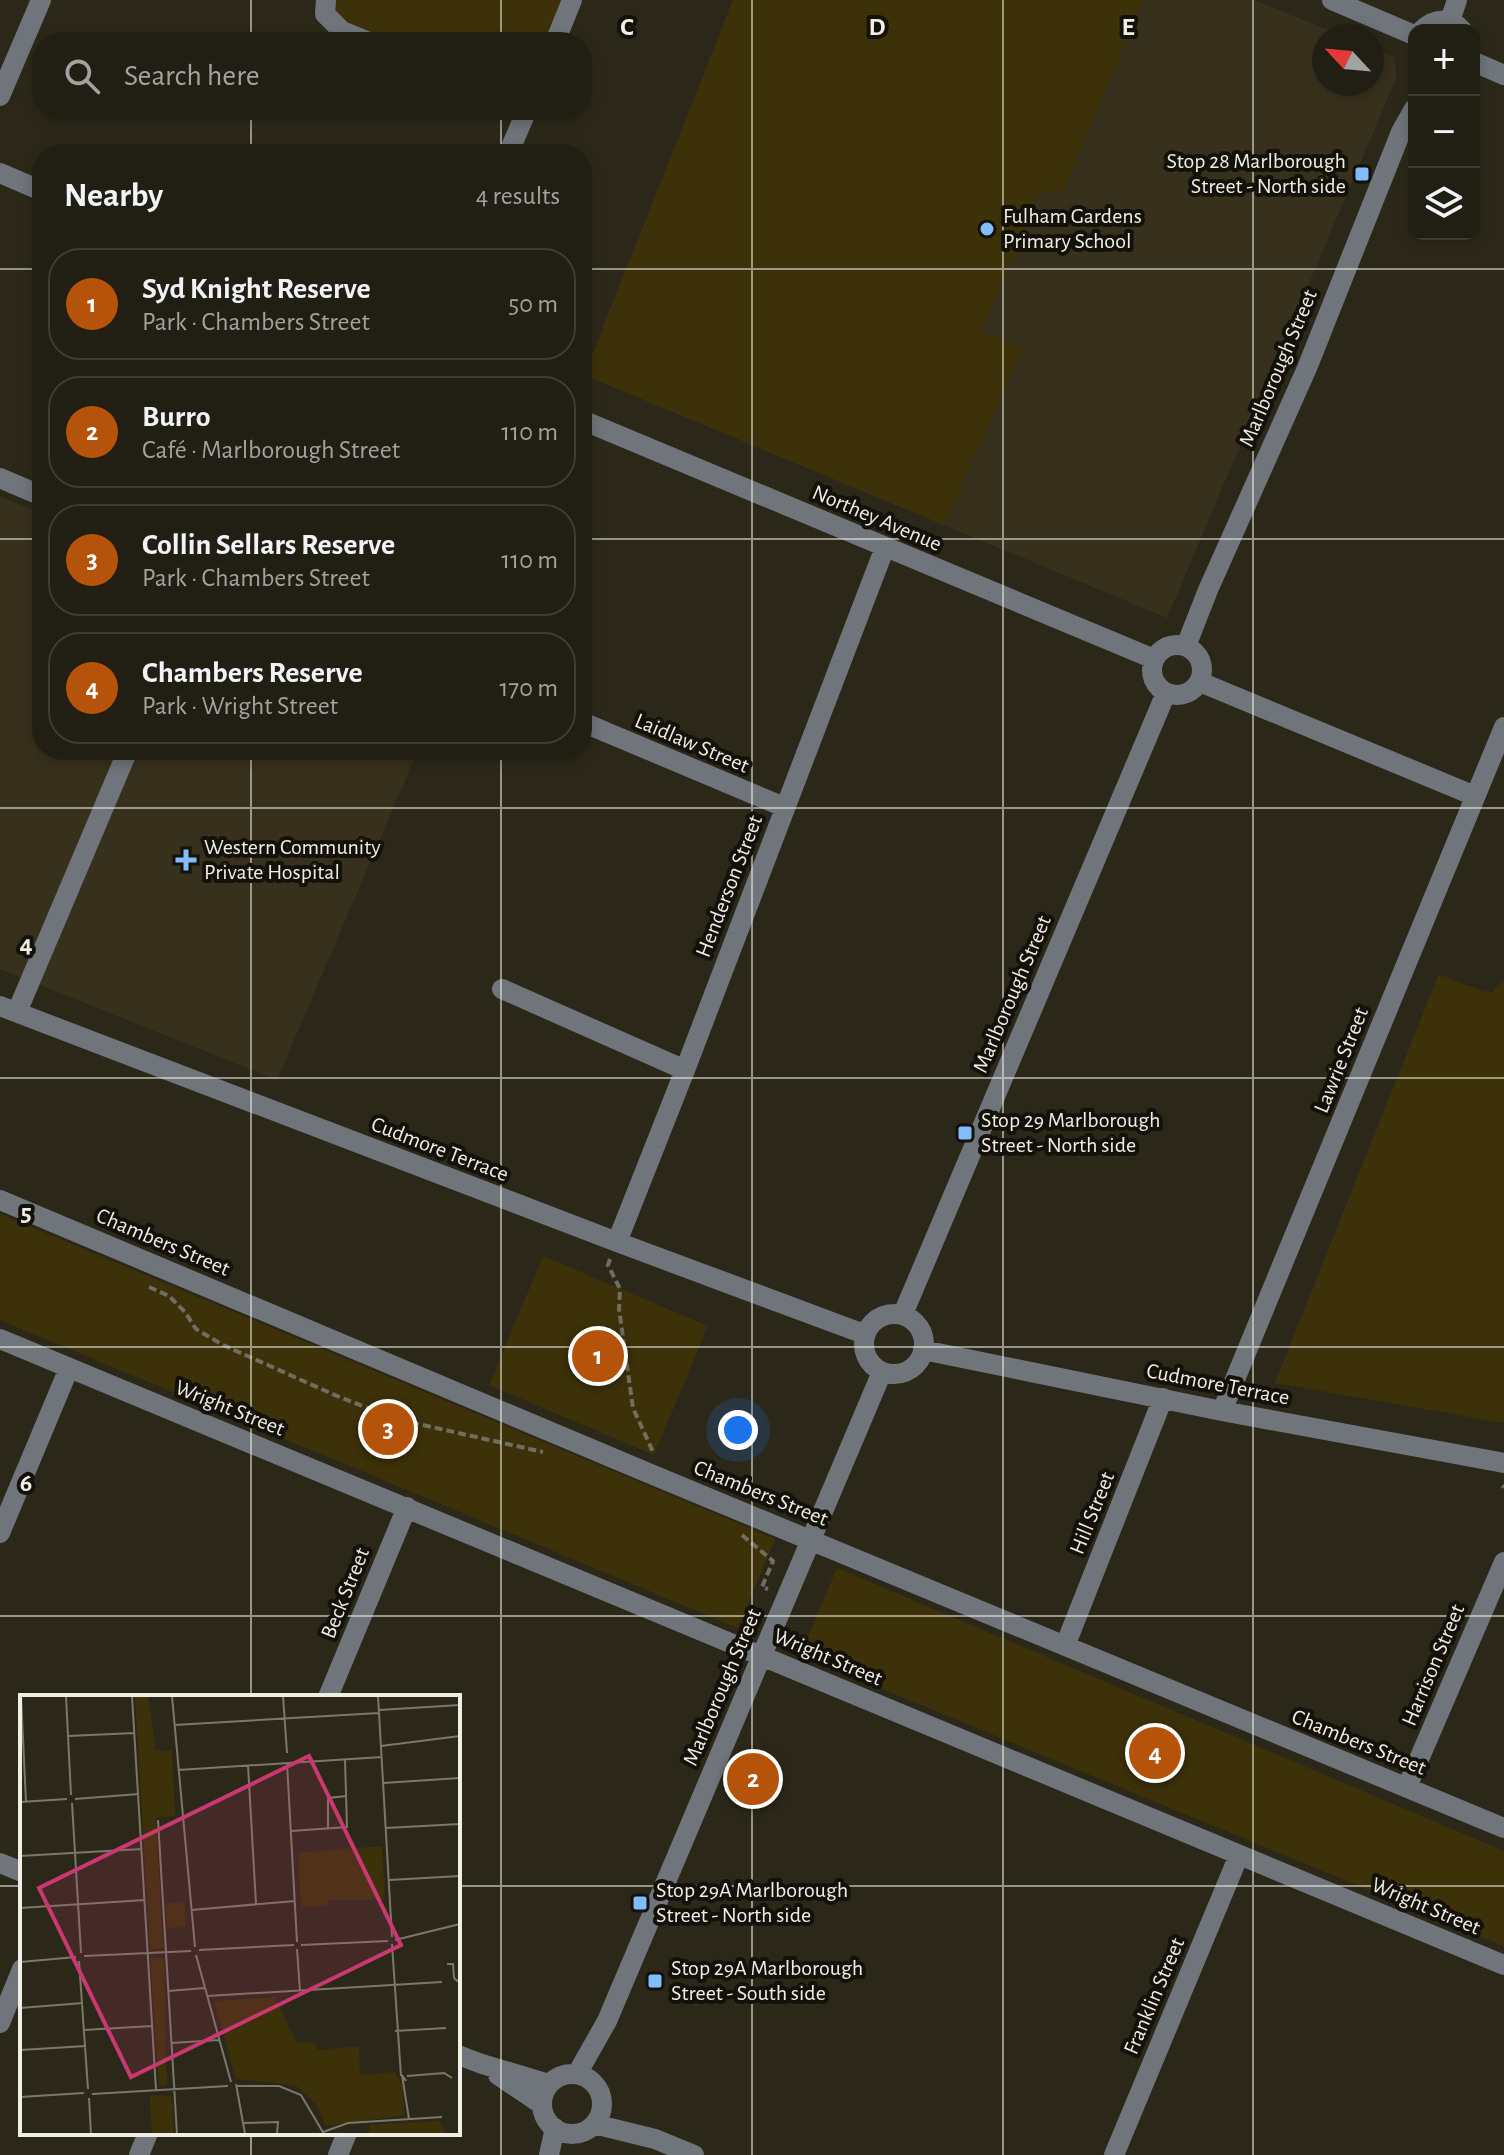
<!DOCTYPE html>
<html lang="en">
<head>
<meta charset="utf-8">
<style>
	body { margin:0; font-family:"Alegreya Sans",sans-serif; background:#29271c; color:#f1f3f6 }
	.controls { position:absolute; right:24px; top:24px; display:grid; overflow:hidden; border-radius:16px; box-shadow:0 4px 12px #0003 }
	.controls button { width:72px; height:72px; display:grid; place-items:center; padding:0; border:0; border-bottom:2px solid #3e3c33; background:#211e13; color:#f1f3f6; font:40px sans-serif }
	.compass { position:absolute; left:1312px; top:24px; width:72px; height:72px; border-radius:50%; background:#211e13; box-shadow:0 4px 12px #0003; rotate:296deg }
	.you { position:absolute; left:738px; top:1430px; width:28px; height:28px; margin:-20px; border:6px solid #fff; border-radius:50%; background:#1a73e8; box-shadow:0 0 0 12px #1a73e833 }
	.badge { display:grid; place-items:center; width:52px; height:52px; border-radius:50%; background:#b45309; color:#fff; font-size:26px; font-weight:700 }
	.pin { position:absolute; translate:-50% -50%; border:4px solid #fff; box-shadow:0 2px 8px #0006 }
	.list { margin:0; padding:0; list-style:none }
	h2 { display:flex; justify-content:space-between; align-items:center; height:104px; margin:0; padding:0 32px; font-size:34px }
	h2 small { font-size:26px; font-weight:400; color:#a2a2a0 }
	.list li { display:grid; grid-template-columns:52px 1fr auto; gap:24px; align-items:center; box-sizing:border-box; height:112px; margin:0 16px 16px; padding:0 16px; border:2px solid #3e3c33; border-radius:32px }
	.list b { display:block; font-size:30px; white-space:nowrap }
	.list p { margin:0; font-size:26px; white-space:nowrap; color:#a2a2a0 }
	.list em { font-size:26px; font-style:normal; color:#a2a2a0 }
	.icon { flex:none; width:44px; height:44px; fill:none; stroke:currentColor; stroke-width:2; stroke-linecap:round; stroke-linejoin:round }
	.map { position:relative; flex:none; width:1504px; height:2155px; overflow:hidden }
	.search { position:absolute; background:#211e13; box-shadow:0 4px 12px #0003; left:32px; top:32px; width:560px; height:88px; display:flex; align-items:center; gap:20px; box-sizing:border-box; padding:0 28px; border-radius:32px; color:#a2a2a0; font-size:30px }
	.panel { position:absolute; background:#211e13; box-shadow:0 4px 12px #0003; left:32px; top:144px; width:560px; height:616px; border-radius:32px }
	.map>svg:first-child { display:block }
</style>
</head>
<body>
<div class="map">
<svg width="1504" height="2155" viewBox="0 0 1504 2155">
	<rect width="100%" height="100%" fill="#2c2819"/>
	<path fill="#37301c" d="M 733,0 L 1254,0 L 1343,36 L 1324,36 L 1324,84 L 1372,84 L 1372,47 L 1393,56 L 1397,76 L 1167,618 L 584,375 Z
		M 0,496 L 42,514 L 42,750 L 418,750 L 277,1080 L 0,969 Z"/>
	<path fill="#3d310a" d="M 332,0 L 563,0 L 546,42 L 385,42 L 347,25 L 331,13 Z
		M 733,0 L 1143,0 L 1062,195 L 1040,190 L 981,331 L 1023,348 L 944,525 L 584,375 Z
		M 1439,974 L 1482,991 L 1492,992 L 1504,981 L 1504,1423 L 1275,1383 Z
		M 0,1214 L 775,1539 L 738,1628 L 0,1320 Z
		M 543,1256 L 708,1326 L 654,1455 L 489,1385 Z
		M 837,1568 L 1504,1851 L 1504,1946 L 800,1655 Z"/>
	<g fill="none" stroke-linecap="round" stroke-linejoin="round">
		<path stroke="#716d60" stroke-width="4" stroke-dasharray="8 4" stroke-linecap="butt" d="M 610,1259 L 608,1265 L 620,1289 L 619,1309 L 633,1408 L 654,1454
			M 149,1287 L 169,1296 L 185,1312 L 196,1329 L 223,1345 L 337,1396 L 396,1419 L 543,1452
			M 1502,1486 L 1504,1487
			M 742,1535 L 773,1561 L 762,1587 L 768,1589"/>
		<path stroke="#70757b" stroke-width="20" d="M 326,0 L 325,14 L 342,31 L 369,42
			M 1332,0 L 1414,35
			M 1450,21 L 1457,0
			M 1422,30 C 1434,18 1450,17 1462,30
			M 555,42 L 572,0
			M 1474,62 L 1504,75
			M 0,96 L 41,0
			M 508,154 L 527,110
			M 0,173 L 42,191
			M 582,420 L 1154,659
			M 0,478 L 42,496
			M1152 670a25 25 0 1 1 50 0a25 25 0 1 1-50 0Z
			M 1186,646 L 1208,590 L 1307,368 L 1401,132 L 1414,109
			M 1200,682 L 1475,796
			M 582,722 L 784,807
			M 502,989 L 685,1070
			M 0,1006 L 617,1242 L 864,1334
			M 17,1012 L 128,750
			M 0,1200 L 646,1472 L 1504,1828
			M 617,1242 L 685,1070 L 885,547
			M864 1344a30 30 0 1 1 60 0a30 30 0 1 1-60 0Z
			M 903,1314 L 1166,693
			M 0,1339 L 1504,1965
			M 923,1350 L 1222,1411 L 1504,1463
			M 1222,1411 L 1504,727
			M 0,1533 L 69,1368
			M 1065,1646 L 1163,1398
			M 328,1697 L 407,1507
			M 1407,1787 L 1504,1562
			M 0,1863 L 22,1872
			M 0,2023 L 22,1969
			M 458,2055 L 482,2064 L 549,2084
			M542 2104a30 30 0 1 1 60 0a30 30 0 1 1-60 0Z
			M 577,2074 L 607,2021 L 882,1372
			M 498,2075 L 541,2104
			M 594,2124 L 655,2139 L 694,2155
			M 139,2155 L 148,2133
			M 338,2155 L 347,2133
			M 549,2155 L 555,2128
			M 1114,2155 L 1239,1855"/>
	</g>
	<path fill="none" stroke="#f1eee5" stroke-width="2" stroke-opacity="0.55" d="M 251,0 L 251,42M 501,0 L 501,42M 752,0 L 752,2155M 1003,0 L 1003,2155M 1253,0 L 1253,2155M 251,110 L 251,154M 501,110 L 501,154M 0,269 L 42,269M 582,269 L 1504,269M 0,539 L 42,539M 582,539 L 1504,539M 251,750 L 251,1697M 501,750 L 501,2155M 0,808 L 1504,808M 0,1078 L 1504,1078M 0,1347 L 1504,1347M 0,1616 L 1504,1616M 0,1886 L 22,1886M 458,1886 L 1504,1886M 251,2133 L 251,2155"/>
	<g fill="#80bdfa" stroke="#13110a" stroke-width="3">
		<rect x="1354" y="166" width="16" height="16" rx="4"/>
		<circle cx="987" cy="229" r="8"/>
		<path d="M182 848h8v8h8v8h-8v8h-8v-8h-8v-8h8z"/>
		<rect x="957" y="1125" width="16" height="16" rx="4"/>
		<rect x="632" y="1895" width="16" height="16" rx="4"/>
		<rect x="647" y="1973" width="16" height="16" rx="4"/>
	</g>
	<g text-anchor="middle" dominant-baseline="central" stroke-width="8" stroke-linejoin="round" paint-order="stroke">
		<g font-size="22" fill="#f1eee5" stroke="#13110a" text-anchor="start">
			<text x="1346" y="161" text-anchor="end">Stop 28 Marlborough<tspan x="1346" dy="25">Street - North side</tspan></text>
			<text x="1003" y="216">Fulham Gardens<tspan x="1003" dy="25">Primary School</tspan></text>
			<text x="204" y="847">Western Community<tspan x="204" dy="25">Private Hospital</tspan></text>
			<text x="981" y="1120">Stop 29 Marlborough<tspan x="981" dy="25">Street - North side</tspan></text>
			<text x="656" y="1890">Stop 29A Marlborough<tspan x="656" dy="25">Street - North side</tspan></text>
			<text x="671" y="1968">Stop 29A Marlborough<tspan x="671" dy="25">Street - South side</tspan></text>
		</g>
		<g font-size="22" fill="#f1eee5" stroke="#13110a">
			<text transform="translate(1278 368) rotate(-67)">Marlborough Street</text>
			<text transform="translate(877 518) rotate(23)">Northey Avenue</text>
			<text transform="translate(692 743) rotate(23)">Laidlaw Street</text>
			<text transform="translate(729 886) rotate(-69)">Henderson Street</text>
			<text transform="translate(1012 994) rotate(-67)">Marlborough Street</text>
			<text transform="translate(1341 1060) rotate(-68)">Lawrie Street</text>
			<text transform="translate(440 1149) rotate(21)">Cudmore Terrace</text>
			<text transform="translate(163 1242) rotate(23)">Chambers Street</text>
			<text transform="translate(1218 1384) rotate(11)">Cudmore Terrace</text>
			<text transform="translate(230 1408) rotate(22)">Wright Street</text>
			<text transform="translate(761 1493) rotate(22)">Chambers Street</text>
			<text transform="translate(1092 1513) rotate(-68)">Hill Street</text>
			<text transform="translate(345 1593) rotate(-68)">Beck Street</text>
			<text transform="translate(828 1657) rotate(23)">Wright Street</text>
			<text transform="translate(1433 1665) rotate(-67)">Harrison Street</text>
			<text transform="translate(722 1687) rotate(-67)">Marlborough Street</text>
			<text transform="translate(1359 1742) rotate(22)">Chambers Street</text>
			<text transform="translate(1426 1906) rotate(23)">Wright Street</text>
			<text transform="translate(1154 1996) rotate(-67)">Franklin Street</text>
		</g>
	</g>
	<g transform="translate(20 1695)">
		<rect width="440" height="440" fill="#2c2819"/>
		<path d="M 115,1 L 128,1 L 136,56 L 152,55 L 155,121 L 136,122 L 143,253 L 130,254 ZM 362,151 L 365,205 L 308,205 L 308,211 L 281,212 L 278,158 ZM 165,207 L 166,232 L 147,233 L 145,208 ZM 130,263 L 144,263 L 147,391 L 139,390 ZM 255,302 L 276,347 L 295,348 L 297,355 L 339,351 L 340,380 L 375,377 L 383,392 L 384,420 L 306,431 L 296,409 L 275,390 L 216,384 L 194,306 ZM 130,400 L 152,401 L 154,439 L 132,439 ZM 419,426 L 426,439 L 350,439 L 350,430 Z" fill="#3d310a"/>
		<path fill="none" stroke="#7b776b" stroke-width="2" d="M 1,1 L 6,107M 46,1 L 51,100M 112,1 L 136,395M 152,1 L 175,252M 263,1 L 267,58M 358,1 L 372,242M 359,15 L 440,10M 154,30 L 359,18M 48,41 L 115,38M 361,51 L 440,41M 267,68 L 277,247M 228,70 L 236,209M 158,75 L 362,62M 363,88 L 440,83M 55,104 L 119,99M 0,107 L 47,104M 52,108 L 61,258M 138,125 L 157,439M 366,133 L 440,129M 308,134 L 308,103 L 327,101M 271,136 L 327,132 L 325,65M 0,161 L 122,154M 369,185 L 440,181M 0,213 L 125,205M 171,215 L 275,206M 375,245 L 440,229M 372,249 L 381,381M 281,250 L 368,246M 277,254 L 280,296M 179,255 L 274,250M 176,260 L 211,387M 64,261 L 171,256M 59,266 L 68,394M 0,267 L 56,262M 427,269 L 433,269 L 434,283 L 440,288M 148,296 L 185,293M 187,301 L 422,287M 0,313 L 63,308M 64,335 L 132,331M 375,336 L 426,333M 151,348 L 199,345M 0,355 L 66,351M 387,381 L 424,378 L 432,383M 386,386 L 382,380 L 389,424M 216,389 L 225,439M 216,391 L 259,391 L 281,400 L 304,439M 72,399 L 208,391M 0,402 L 64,398M 69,403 L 71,439M 223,428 L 258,427 L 257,439 L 246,439M 303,437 L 328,428 L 422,422"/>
		<path fill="#c93870" fill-opacity="0.15" stroke="#c93870" stroke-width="4" d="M 289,61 L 381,250 L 111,382 L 19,193 Z"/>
		<rect width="440" height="440" fill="none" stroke="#f1eee5" stroke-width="4"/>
	</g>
	<g font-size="26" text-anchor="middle" font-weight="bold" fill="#f1eee5" stroke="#13110a" stroke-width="8" stroke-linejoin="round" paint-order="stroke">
		<text x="627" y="35">C</text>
		<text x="877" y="35">D</text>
		<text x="1128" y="35">E</text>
		<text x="26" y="952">4</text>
		<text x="26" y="1221">5</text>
		<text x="26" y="1491">6</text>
	</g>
</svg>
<div class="controls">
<button>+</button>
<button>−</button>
<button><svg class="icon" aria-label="layers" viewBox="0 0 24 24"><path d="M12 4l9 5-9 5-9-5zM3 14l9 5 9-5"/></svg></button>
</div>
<svg class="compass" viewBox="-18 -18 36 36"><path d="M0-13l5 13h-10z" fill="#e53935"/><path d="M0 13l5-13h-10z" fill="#a2a2a0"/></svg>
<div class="you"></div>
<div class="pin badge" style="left:598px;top:1356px">1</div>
<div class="pin badge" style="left:753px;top:1779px">2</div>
<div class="pin badge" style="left:388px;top:1429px">3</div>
<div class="pin badge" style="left:1155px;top:1753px">4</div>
<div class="search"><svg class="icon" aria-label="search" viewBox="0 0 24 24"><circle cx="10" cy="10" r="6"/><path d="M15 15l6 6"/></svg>Search here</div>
<section class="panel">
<h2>Nearby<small>4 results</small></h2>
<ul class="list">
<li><span class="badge">1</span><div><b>Syd Knight Reserve</b><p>Park · Chambers Street</p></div><em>50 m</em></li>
<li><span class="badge">2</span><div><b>Burro</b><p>Café · Marlborough Street</p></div><em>110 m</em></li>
<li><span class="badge">3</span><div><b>Collin Sellars Reserve</b><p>Park · Chambers Street</p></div><em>110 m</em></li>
<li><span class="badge">4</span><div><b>Chambers Reserve</b><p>Park · Wright Street</p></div><em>170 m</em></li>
</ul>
</section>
</div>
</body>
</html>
